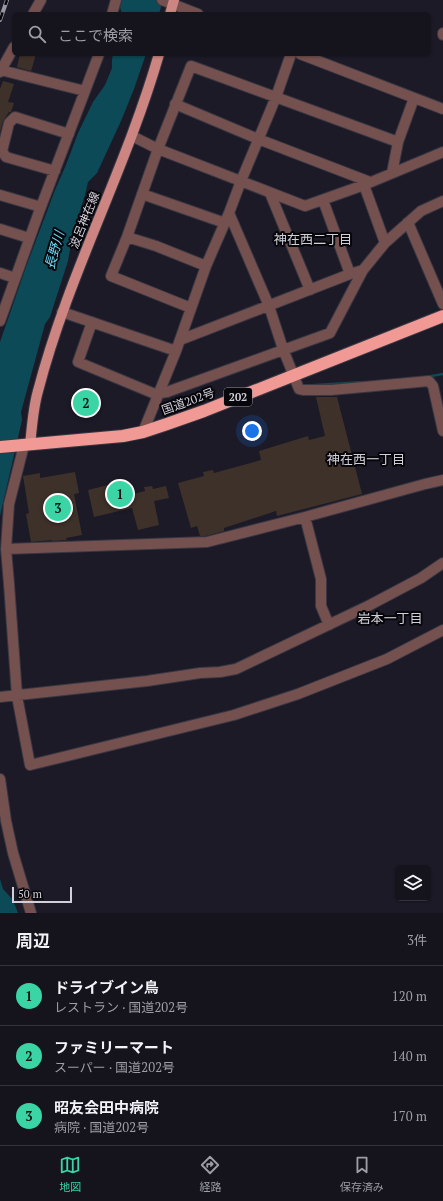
<!DOCTYPE html>
<html lang="ja">
<head>
<meta charset="utf-8">
<style>
	body { margin:0; font-family:"PT Serif","Noto Sans JP",serif; background:#22212a; color:#f1f3f6 }
	.controls { position:absolute; right:12px; bottom:12px; display:grid; overflow:hidden; border-radius:6px; box-shadow:0 1px 3px #0004 }
	.controls button { width:36px; height:36px; display:grid; place-items:center; padding:0; border:0; border-bottom:1px solid #34333b; background:#15141d; color:#f1f3f6; font:20px sans-serif }
	.scale { position:absolute; left:12px; bottom:10px; width:60px; box-sizing:border-box; padding-left:4px; border:2px solid #d1d0d9; border-top:0; font-size:11px; line-height:14px; white-space:nowrap; color:#d1d0d9; -webkit-text-stroke:3px #07060b; paint-order:stroke }
	.you { position:absolute; left:252px; top:431px; width:14px; height:14px; margin:-10px; border:3px solid #fff; border-radius:50%; background:#1a73e8; box-shadow:0 0 0 6px #1a73e833 }
	.badge { display:grid; place-items:center; width:26px; height:26px; border-radius:50%; background:#3ad4a5; color:#111; font-size:13px; font-weight:700 }
	.pin { position:absolute; translate:-50% -50%; border:2px solid #fff; box-shadow:0 1px 4px #0006 }
	.list { margin:0; padding:0; list-style:none }
	h2 { display:flex; justify-content:space-between; align-items:center; height:52px; margin:0; padding:0 16px; font-size:17px }
	h2 small { font-size:13px; font-weight:400; color:#9d9ea4 }
	.list li { display:grid; grid-template-columns:26px 1fr auto; gap:12px; align-items:center; box-sizing:border-box; height:60px; padding:0 16px; border-top:1px solid #34333b }
	.list b { display:block; font-size:15px; white-space:nowrap }
	.list p { margin:0; font-size:13px; white-space:nowrap; color:#9d9ea4 }
	.list em { font-size:13px; font-style:normal; color:#9d9ea4 }
	.icon { flex:none; width:22px; height:22px; fill:none; stroke:currentColor; stroke-width:2; stroke-linecap:round; stroke-linejoin:round }
	.map { position:relative; flex:none; width:443px; height:913px; overflow:hidden }
	.search { position:absolute; background:#15141d; box-shadow:0 1px 3px #0004; left:12px; right:12px; top:12px; height:44px; display:flex; align-items:center; gap:10px; box-sizing:border-box; padding:0 14px; border-radius:6px; color:#9d9ea4; font-size:15px }
	.sheet { height:232px; background:#15141d }
	nav { display:flex; justify-content:space-around; align-items:center; box-sizing:border-box; height:56px; border-top:1px solid #34333b; background:#15141d; font-size:11px; color:#9d9ea4 }
	nav a { display:grid; justify-items:center; gap:2px }
	nav .on { color:#3ad4a5 }
	.map>svg:first-child { display:block }
</style>
</head>
<body>
<div class="map">
<svg width="443" height="913" viewBox="0 0 443 913">
	<rect width="100%" height="100%" fill="#1c1a27"/>
	<path fill="#0c4a57" d="M 122,0 L 163,0 L 159,14 L 122,14 L 120,7 Z
		M 113,54 L 146,54 L 134,89 L 121,121 L 97,173 L 88,182 L 85,195 L 73,233 L 68,261 L 50,317 L 45,324 L 21,412 L 22,420 L 0,516 L 0,342 L 26,267 L 55,190 L 66,165 L 78,133 L 93,102 L 105,85 L 112,68 L 112,60 Z
		M 0,879 L 3,889 L 13,900 L 18,913 L 0,913 Z"/>
	<g fill="none" stroke-linecap="round" stroke-linejoin="round">
		<path stroke="#0c4a57" stroke-width="2.5" d="M 426,377 L 443,374
			M 315,385 L 365,382"/>
	</g>
	<path fill="#3e3129" d="M 20,54 L 36,54 L 31,71 L 17,67 Z
		M 3,81 L 14,84 L 8,102 L 14,103 L 11,112 L 9,112 L 3,121 L 0,132 L 0,89 Z
		M 316,397 L 337,397 L 362,494 L 277,516 L 276,511 L 224,528 L 224,531 L 206,536 L 200,536 L 197,526 L 191,528 L 178,483 L 204,476 L 203,472 L 213,470 L 214,473 L 261,460 L 259,451 L 308,436 L 309,440 L 325,436 Z
		M 75,472 L 79,493 L 74,494 L 82,535 L 66,538 L 67,540 L 52,541 L 52,540 L 31,542 L 26,514 L 29,513 L 23,476 L 40,473 L 40,478 Z
		M 108,485 L 108,489 L 124,485 L 126,496 L 145,491 L 144,487 L 152,486 L 153,489 L 166,486 L 169,498 L 154,501 L 159,525 L 138,530 L 132,508 L 94,517 L 88,490 Z"/>
	<g fill="none" stroke-linecap="round" stroke-linejoin="round">
		<defs>
			<path id="minor" d="M 162,0 L 198,14
				M 33,14 L 41,0
				M 112,14 L 116,0
				M 443,33 L 443,35
				M 291,54 L 276,97 L 241,181 L 229,213 L 269,306 L 283,349 L 299,389 L 304,390 L 331,390 L 429,381 L 433,386 L 443,431
				M 300,54 L 443,109
				M 1,70 L 85,91
				M 0,72 L 14,47
				M 175,104 L 258,139 L 370,182
				M 132,136 L 158,149 L 305,206 L 364,185 L 443,152
				M 55,171 L 6,157 L 2,151 L 9,123 L 15,117 L 69,134
				M 392,173 L 398,142 L 414,98
				M 364,185 L 385,243
				M 270,193 L 310,290
				M 142,194 L 225,223
				M 0,195 L 41,207
				M 323,200 L 350,274
				M 407,223 L 410,227 L 443,304
				M 0,229 L 29,238
				M 127,237 L 156,246 L 206,266
				M 0,273 L 15,278
				M 191,308 L 111,276 L 127,237 L 158,149 L 191,66 L 398,142
				M 62,312 L 176,351
				M 0,321 L 39,212 L 99,54
				M 92,322 L 78,362 L 155,394 L 167,392 L 330,333 L 363,270 L 385,243 L 421,211 L 443,201
				M 180,340 L 350,274 L 363,270
				M 143,432 L 176,351 L 206,266 L 229,213
				M 24,445 L 9,504 L 6,549 L 9,584 L 17,696 L 30,765 L 234,715 L 298,694 L 387,659 L 443,630
				M 305,517 L 321,579 L 321,606 L 329,625
				M 6,549 L 207,542 L 305,517 L 425,484 L 443,480
				M 0,697 L 147,681 L 200,673 L 220,672 L 236,669 L 368,606 L 421,578 L 443,563
				M 0,779 L 6,821 L 13,853 L 31,913"/>
			<path id="major" d="M 170,14 L 174,0
				M 30,445 C 32,427 33,408 38,391 C 68,275 126,169 159,54"/>
			<path id="highway" d="M 0,447 L 123,436 L 143,432 L 167,424 L 204,411 L 443,316"/>
		</defs>
		<use href="#minor" stroke="#393743" stroke-width="12"/>
		<use href="#major" stroke="#393743" stroke-width="12"/>
		<use href="#highway" stroke="#393743" stroke-width="14"/>
		<use href="#minor" stroke="#74514f" stroke-width="10"/>
		<use href="#major" stroke="#cc8581" stroke-width="10"/>
		<use href="#highway" stroke="#f09995" stroke-width="12"/>
		<defs>
			<path id="rail" d="M 0,20 L 7,0"/>
		</defs>
		<use href="#rail" stroke="#9998a2" stroke-width="4"/>
		<use href="#rail" stroke="#07060b" stroke-width="2.5" stroke-dasharray="8" stroke-linecap="butt"/>
	</g>
	<g text-anchor="middle" dominant-baseline="central" stroke-width="4" stroke-linejoin="round" paint-order="stroke">
		<rect fill="#07060b" stroke="#94939b" stroke-width="1" x="224" y="388" width="28" height="18" rx="3"/>
		<g font-size="11" font-weight="bold" fill="#d1d0d9">
			<text x="238" y="397">202</text>
		</g>
		<g font-size="12" fill="#d1d0d9" stroke="#07060b">
			<text transform="translate(84 220) rotate(-68)">波呂神在線</text>
			<text transform="translate(188 401) rotate(-20)">国道202号</text>
		</g>
		<g font-size="13" fill="#d1d0d9" stroke="#07060b">
			<text x="313" y="239">神在西二丁目</text>
			<text x="366" y="459">神在西一丁目</text>
			<text x="390" y="618">岩本一丁目</text>
		</g>
		<g font-size="13" font-style="italic" fill="#6bdaf5" stroke="#07060b">
			<text transform="translate(54 250) rotate(-74)">長野川</text>
		</g>
	</g>
</svg>
<div class="controls">
<button><svg class="icon" aria-label="layers" viewBox="0 0 24 24"><path d="M12 4l9 5-9 5-9-5zM3 14l9 5 9-5"/></svg></button>
</div>
<div class="scale">50 m</div>
<div class="you"></div>
<div class="pin badge" style="left:120px;top:494px">1</div>
<div class="pin badge" style="left:86px;top:403px">2</div>
<div class="pin badge" style="left:58px;top:508px">3</div>
<div class="search"><svg class="icon" aria-label="search" viewBox="0 0 24 24"><circle cx="10" cy="10" r="6"/><path d="M15 15l6 6"/></svg>ここで検索</div>
</div>
<section class="sheet">
<h2>周辺<small>3件</small></h2>
<ul class="list">
<li><span class="badge">1</span><div><b>ドライブイン鳥</b><p>レストラン · 国道202号</p></div><em>120 m</em></li>
<li><span class="badge">2</span><div><b>ファミリーマート</b><p>スーパー · 国道202号</p></div><em>140 m</em></li>
<li><span class="badge">3</span><div><b>昭友会田中病院</b><p>病院 · 国道202号</p></div><em>170 m</em></li>
</ul>
</section>
<nav>
<a class="on"><svg class="icon" aria-label="map" viewBox="0 0 24 24"><path d="M3 6l6-2 6 2 6-2v14l-6 2-6-2-6 2zM9 4v14M15 6v14"/></svg>地図</a>
<a><svg class="icon" aria-label="directions" viewBox="0 0 24 24"><path d="M12 3l9 9-9 9-9-9zM9 14v-3h6M13 9l2 2-2 2"/></svg>経路</a>
<a><svg class="icon" aria-label="saved" viewBox="0 0 24 24"><path d="M7 4h10v16l-5-4-5 4z"/></svg>保存済み</a>
</nav>
</body>
</html>
